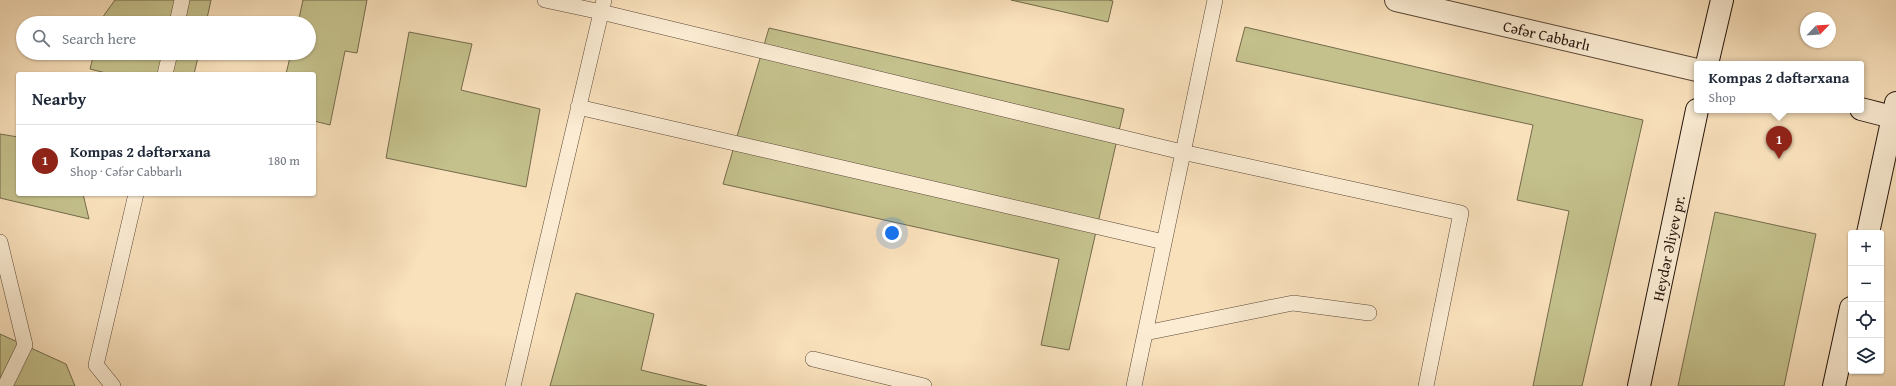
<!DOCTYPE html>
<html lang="en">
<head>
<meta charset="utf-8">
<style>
	body { margin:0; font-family:"Gentium Book Plus",serif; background:#f2f2f3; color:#1f2937 }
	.controls { position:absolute; right:12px; bottom:12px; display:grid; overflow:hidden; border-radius:4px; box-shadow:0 1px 3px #0004 }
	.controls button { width:36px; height:36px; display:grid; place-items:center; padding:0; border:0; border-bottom:1px solid #e0e1e3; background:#fff; color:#1f2937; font:20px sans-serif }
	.compass { position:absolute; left:1800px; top:12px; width:36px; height:36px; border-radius:50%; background:#fff; box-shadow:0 1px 3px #0004; rotate:65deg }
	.you { position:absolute; left:892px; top:233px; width:14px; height:14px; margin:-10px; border:3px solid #fff; border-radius:50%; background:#1a73e8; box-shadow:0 0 0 6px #1a73e833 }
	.badge { display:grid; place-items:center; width:26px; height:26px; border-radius:50%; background:#8f2418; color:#fff; font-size:13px; font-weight:700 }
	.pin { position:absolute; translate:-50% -33px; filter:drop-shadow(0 1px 2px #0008) }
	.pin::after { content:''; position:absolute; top:21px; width:14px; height:12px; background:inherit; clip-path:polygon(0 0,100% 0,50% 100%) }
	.popup { position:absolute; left:1694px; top:61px; width:170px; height:52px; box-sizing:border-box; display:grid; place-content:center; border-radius:4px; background:#fff; filter:drop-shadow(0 1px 3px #0005); font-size:13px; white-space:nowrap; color:#747a83 }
	.popup b { font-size:15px; color:#1f2937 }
	.popup::after { content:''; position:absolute; left:50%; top:100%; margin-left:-8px; border:8px solid transparent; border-top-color:#fff }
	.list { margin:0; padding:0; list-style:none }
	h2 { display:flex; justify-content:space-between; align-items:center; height:52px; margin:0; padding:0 16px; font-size:17px }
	h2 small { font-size:13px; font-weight:400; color:#747a83 }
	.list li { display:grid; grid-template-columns:26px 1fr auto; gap:12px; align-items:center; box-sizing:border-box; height:72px; padding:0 16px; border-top:1px solid #e0e1e3 }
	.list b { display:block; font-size:15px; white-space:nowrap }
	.list p { margin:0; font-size:13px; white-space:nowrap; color:#747a83 }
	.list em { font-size:13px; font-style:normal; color:#747a83 }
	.icon { flex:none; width:22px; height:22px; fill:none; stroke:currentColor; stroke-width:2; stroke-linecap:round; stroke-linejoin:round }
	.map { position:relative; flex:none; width:1896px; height:386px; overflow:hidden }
	.search { position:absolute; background:#fff; box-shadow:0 1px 3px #0004; left:16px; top:16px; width:300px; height:44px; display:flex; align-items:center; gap:10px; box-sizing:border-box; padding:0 14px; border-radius:22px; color:#747a83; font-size:15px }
	.panel { position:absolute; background:#fff; box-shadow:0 1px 3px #0004; left:16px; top:72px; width:300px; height:124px; border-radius:4px }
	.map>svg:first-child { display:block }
</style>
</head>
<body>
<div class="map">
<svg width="1896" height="386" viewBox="0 0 1896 386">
	<rect width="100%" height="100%" fill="#f9e1bc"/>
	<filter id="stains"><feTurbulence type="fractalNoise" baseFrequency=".005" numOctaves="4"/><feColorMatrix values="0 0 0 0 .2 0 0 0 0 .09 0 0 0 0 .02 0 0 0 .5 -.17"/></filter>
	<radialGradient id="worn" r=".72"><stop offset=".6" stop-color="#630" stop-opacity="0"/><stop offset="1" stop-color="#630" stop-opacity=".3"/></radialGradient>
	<path fill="#c4c18c" stroke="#746a4c" d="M 115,0 L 211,0 L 206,23 L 101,23 L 102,18 Z
		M 303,0 L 367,0 L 357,53 L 345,51 L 330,125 L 314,121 L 314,74 L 286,74 L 291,53 L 309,53 L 309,23 L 298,23 Z
		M 1011,0 L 1109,0 L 1113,1 L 1108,22 Z
		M 1245,27 L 1643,120 L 1582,386 L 1533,386 L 1569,211 L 1517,200 L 1533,125 L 1236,61 Z
		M 769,28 L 1124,109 L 1069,350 L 1041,345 L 1059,259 L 723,184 Z
		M 409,32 L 472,44 L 461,90 L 540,109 L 526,187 L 386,158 Z
		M 94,53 L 199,53 L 194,74 L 110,74 L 90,69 Z
		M 0,134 L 18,137 L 18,194 L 83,194 L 89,219 L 0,198 Z
		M 1715,212 L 1816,234 L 1784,386 L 1678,386 Z
		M 576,293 L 654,314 L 641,370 L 707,386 L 550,386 Z
		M 0,334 L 66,364 L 75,386 L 0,386 Z"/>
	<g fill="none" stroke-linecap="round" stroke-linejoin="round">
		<defs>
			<path id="lane" d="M 545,0 L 601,12 L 1182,152 L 1461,213 L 1426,386
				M 177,23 L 182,0
				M 165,74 L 170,53
				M 578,107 L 1164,242
				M 0,242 L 25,345 L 5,386
				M 1145,333 L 1293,303 L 1369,313
				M 813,359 L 924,386
				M 113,386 L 96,365 L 136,194
				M 513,386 L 604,0
				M 1134,386 L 1215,0"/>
			<g id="street">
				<path id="s1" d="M 1396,0 L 1697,70"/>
			</g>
			<g id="secondary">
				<path d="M 1707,64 L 1722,0"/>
				<path d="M 1861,109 L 1896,118"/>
				<path d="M 1868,233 L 1896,103"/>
				<path id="s2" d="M 1639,386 L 1697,110"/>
				<path d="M 1834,386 L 1851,308"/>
			</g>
		</defs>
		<use href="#lane" stroke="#5a4737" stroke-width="16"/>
		<use href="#street" stroke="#5a4737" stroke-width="24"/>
		<use href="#secondary" stroke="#25140b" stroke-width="24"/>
		<use href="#lane" stroke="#fbecd3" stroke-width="15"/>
		<use href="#street" stroke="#fbecd3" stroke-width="22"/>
		<use href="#secondary" stroke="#fbecd3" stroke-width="22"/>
	</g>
	<g text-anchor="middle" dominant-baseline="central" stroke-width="3" stroke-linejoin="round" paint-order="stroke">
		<g font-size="15" fill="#25140b" stroke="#fbecd3">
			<text stroke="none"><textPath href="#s1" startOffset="155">Cəfər Cabbarlı</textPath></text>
			<text stroke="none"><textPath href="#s2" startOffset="141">Heydər Əliyev pr.</textPath></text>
		</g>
	</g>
	<rect width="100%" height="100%" filter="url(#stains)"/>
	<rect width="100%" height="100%" fill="url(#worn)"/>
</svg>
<div class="controls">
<button>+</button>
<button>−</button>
<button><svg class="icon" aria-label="locate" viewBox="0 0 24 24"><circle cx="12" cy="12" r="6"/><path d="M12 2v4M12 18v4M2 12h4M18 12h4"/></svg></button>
<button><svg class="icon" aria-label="layers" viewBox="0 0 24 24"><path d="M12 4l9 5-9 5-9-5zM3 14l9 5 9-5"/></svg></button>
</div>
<svg class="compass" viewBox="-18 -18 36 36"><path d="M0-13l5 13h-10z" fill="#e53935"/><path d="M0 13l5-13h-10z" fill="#747a83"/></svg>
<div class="you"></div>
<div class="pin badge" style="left:1779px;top:159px">1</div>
<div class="popup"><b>Kompas 2 dəftərxana</b>Shop</div>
<div class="search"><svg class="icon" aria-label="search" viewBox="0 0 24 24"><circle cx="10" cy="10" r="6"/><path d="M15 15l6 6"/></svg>Search here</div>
<section class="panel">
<h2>Nearby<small></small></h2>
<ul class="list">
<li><span class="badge">1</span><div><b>Kompas 2 dəftərxana</b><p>Shop · Cəfər Cabbarlı</p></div><em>180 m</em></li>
</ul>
</section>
</div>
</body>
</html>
